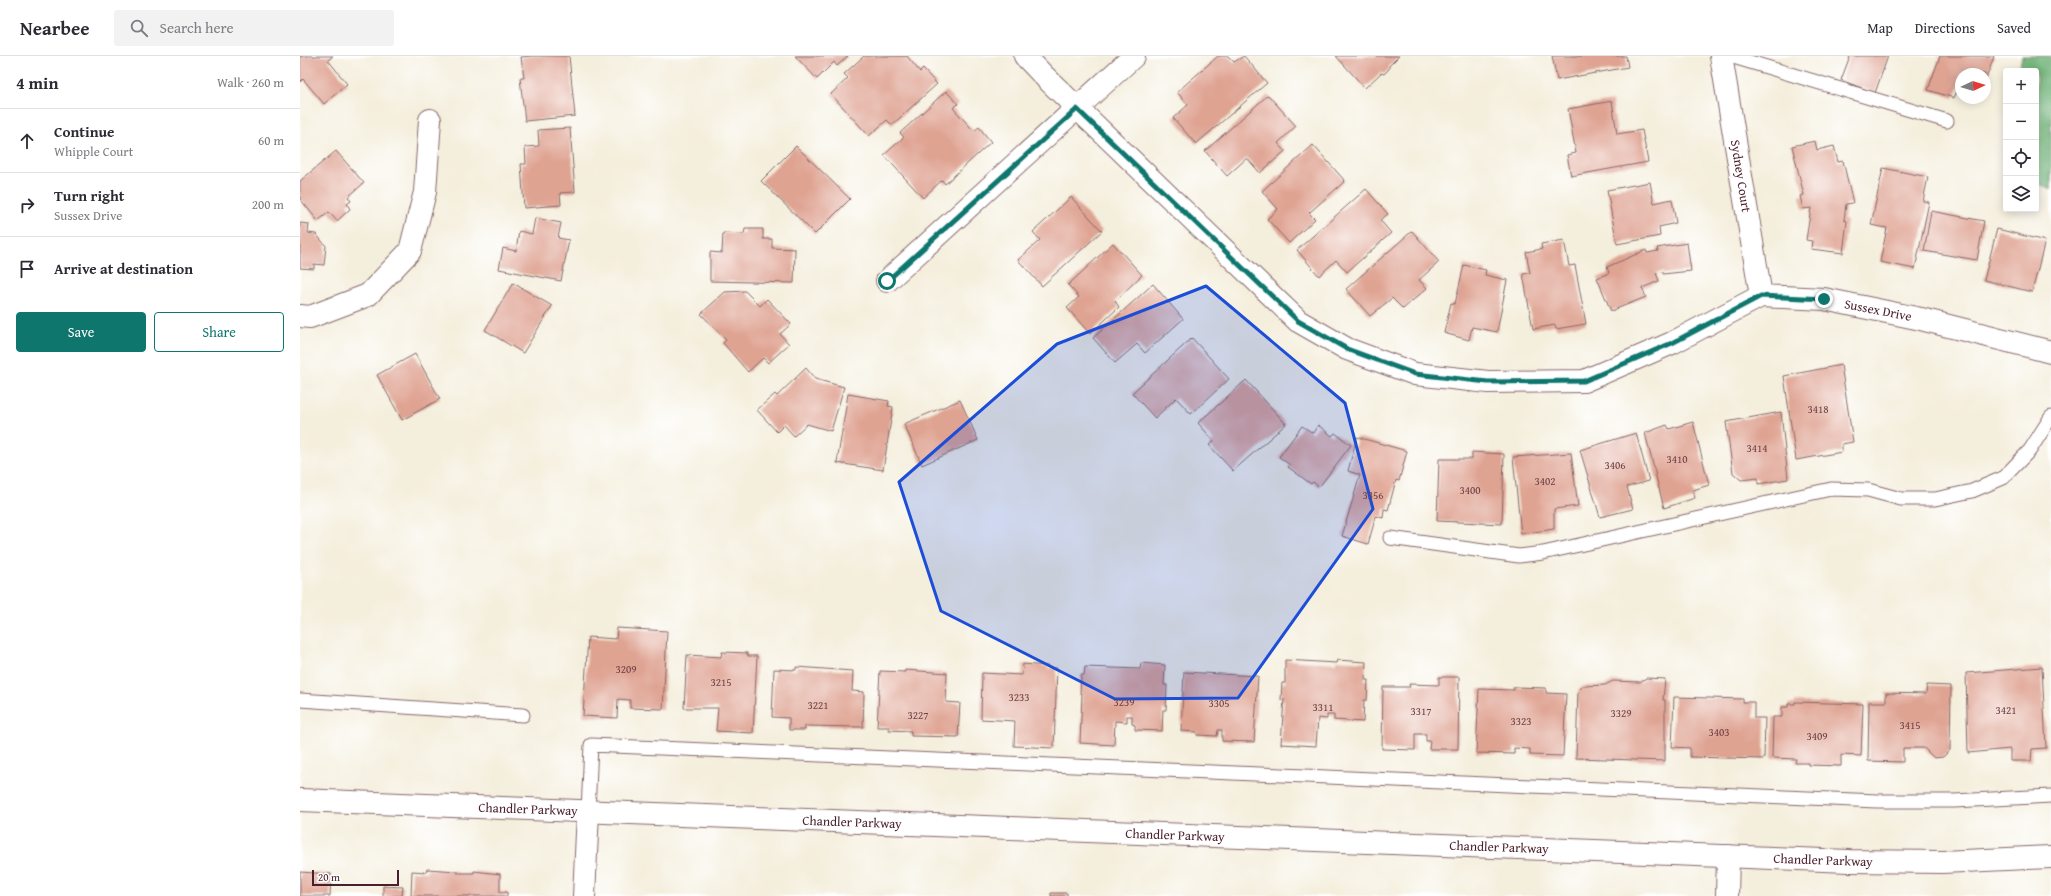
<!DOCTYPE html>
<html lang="en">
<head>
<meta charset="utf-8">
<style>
	body { margin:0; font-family:"Gentium Book Plus",serif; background:#f2f2f3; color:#2b2b33 }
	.controls { position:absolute; right:12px; top:12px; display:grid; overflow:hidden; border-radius:4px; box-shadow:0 2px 10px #0003 }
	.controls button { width:36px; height:36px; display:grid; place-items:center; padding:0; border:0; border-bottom:1px solid #e1e1e2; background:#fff; color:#2b2b33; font:20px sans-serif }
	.compass { position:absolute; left:1655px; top:12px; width:36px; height:36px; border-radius:50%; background:#fff; box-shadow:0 2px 10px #0003; rotate:86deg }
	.scale { position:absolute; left:12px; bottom:10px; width:87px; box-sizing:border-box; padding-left:4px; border:2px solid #4a1f2b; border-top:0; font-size:11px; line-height:14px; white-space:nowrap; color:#4a1f2b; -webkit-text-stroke:3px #fff; paint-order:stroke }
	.stop { position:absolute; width:12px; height:12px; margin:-9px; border:3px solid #0f766e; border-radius:50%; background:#fff }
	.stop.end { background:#0f766e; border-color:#fff; box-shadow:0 1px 4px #0008 }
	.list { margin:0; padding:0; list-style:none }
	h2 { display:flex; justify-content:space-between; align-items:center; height:52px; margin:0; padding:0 16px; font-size:17px }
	h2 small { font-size:13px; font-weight:400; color:#7c7c81 }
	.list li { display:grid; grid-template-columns:26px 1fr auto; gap:12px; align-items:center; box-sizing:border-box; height:64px; padding:0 16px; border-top:1px solid #e1e1e2 }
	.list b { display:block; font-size:15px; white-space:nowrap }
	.list p { margin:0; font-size:13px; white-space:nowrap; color:#7c7c81 }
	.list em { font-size:13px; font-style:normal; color:#7c7c81 }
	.actions { display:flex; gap:8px; padding:12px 16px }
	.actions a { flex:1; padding:9px 0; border:1px solid #0f766e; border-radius:4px; text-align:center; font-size:14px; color:#0f766e }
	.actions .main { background:#0f766e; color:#fff }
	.icon { flex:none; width:22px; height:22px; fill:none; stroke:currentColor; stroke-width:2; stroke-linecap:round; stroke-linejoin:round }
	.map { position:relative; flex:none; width:1751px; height:840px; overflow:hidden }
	header { display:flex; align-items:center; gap:24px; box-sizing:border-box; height:56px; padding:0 20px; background:#fff; border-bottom:1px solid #e1e1e2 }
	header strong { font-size:19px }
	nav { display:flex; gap:22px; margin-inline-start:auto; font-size:14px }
	.search { width:280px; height:36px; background:#f2f2f3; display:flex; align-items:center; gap:10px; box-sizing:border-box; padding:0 14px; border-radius:4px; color:#7c7c81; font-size:15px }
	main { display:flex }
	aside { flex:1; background:#fff }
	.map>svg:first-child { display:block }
</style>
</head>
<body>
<header>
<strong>Nearbee</strong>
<div class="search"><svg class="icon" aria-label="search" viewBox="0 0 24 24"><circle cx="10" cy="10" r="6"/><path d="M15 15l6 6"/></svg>Search here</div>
<nav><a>Map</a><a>Directions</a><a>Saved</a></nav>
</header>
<main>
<aside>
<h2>4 min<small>Walk · 260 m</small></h2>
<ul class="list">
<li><svg class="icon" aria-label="ahead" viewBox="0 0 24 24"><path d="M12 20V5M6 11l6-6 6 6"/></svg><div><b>Continue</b><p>Whipple Court</p></div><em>60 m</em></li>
<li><svg class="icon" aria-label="right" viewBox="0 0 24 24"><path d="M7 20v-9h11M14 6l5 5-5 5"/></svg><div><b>Turn right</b><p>Sussex Drive</p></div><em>200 m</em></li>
<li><svg class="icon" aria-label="arrive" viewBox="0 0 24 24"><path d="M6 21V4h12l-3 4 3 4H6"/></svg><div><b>Arrive at destination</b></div></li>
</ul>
<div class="actions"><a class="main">Save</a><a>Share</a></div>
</aside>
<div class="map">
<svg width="1751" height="840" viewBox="0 0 1751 840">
	<rect width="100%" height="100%" fill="#fff"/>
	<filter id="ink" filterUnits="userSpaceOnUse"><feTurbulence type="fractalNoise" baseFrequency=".025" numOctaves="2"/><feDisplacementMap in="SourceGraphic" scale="8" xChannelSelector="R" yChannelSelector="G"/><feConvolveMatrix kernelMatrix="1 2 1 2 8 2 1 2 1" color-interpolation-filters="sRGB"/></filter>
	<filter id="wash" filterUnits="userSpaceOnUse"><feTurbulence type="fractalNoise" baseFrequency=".012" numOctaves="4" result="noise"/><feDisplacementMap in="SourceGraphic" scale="16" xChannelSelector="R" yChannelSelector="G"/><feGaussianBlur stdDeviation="0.9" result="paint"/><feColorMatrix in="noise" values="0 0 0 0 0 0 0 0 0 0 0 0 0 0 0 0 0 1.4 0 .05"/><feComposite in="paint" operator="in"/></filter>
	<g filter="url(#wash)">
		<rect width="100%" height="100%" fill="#f4eedc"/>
		<path fill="#6eb277" stroke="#5c6851" d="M 1722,0 L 1751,0 L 1751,133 L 1736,127 L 1736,15 L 1719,15 Z"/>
		<g id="blocks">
			<path fill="#dfa392" d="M 0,0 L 33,0 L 28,4 L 47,28 L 24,48 L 3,23 L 0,26 Z
				M 232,0 L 269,0 L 275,60 L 225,65 L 220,22 L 224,22 L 221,1 Z
				M 495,0 L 548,0 L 537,10 L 534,6 L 517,23 Z
				M 564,0 L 607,0 L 620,16 L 623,13 L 637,28 L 592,69 L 587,64 L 569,80 L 531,38 L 548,22 L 544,18 Z
				M 918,0 L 928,0 L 934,6 L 944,0 L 967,27 L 896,88 L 873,62 L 888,49 L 877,36 Z
				M 1036,0 L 1099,0 L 1089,10 L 1089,13 L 1084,18 L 1081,17 L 1065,32 Z
				M 1252,0 L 1326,0 L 1328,11 L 1257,24 Z
				M 1550,0 L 1588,0 L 1575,37 L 1541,24 Z
				M 1640,0 L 1694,0 L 1685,26 L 1685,18 L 1661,18 L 1661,26 L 1654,42 L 1628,34 Z
				M 646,35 L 658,48 L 653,52 L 674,75 L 679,71 L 691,86 L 645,128 L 642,124 L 623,142 L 584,99 L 604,81 L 600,77 Z
				M 968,39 L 996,70 L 978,87 L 985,95 L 960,117 L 947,102 L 927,120 L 905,95 Z
				M 1312,45 L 1317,78 L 1342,74 L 1348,106 L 1271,120 L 1267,99 L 1276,97 L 1268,53 Z
				M 270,72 L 275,136 L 260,137 L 261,149 L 224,152 L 221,108 L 226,108 L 225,91 L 239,90 L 238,74 Z
				M 1515,85 L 1517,94 L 1534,90 L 1538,106 L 1543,105 L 1553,147 L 1546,148 L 1544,164 L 1547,165 L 1543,197 L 1511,193 L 1512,185 L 1506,184 L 1511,152 L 1503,153 L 1500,140 L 1504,139 L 1492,90 Z
				M 1013,89 L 1045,125 L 1009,157 L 1015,163 L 989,187 L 967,163 L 978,153 L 962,135 Z
				M 496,90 L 550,143 L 515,178 L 461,125 Z
				M 36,95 L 64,127 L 48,141 L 51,145 L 47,148 L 50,153 L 37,165 L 29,156 L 18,165 L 0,143 L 0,125 Z
				M 1583,112 L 1628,121 L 1623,145 L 1629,146 L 1615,213 L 1580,206 L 1587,172 L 1571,169 Z
				M 1350,126 L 1354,147 L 1372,143 L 1376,167 L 1359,171 L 1360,180 L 1317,188 L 1307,134 Z
				M 1066,133 L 1088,158 L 1080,164 L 1091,177 L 1047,216 L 1036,204 L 1019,220 L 997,194 Z
				M 771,141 L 802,175 L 742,230 L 718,204 L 740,184 L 733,176 Z
				M 1631,155 L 1684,165 L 1677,204 L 1624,195 Z
				M 235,162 L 261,167 L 258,182 L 269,184 L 261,225 L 199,213 L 203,192 L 216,195 L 219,175 L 232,178 Z
				M 0,167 L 9,168 L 8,177 L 16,178 L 26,190 L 24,209 L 14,208 L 14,213 L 0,212 Z
				M 445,173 L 463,173 L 463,183 L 472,183 L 472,192 L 495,193 L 494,227 L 410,225 L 410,196 L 422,197 L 423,177 L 444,178 Z
				M 1697,173 L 1745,185 L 1732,236 L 1684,224 Z
				M 1112,175 L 1139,206 L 1119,224 L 1127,232 L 1103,253 L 1092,242 L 1070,260 L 1046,233 Z
				M 1264,184 L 1269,210 L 1275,209 L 1286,268 L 1256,273 L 1255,269 L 1233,273 L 1223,218 L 1230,217 L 1226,196 L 1242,193 L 1241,188 Z
				M 813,187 L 842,219 L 815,245 L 819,251 L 790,278 L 767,252 L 779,241 L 768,229 Z
				M 1387,187 L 1391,215 L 1363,218 L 1363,216 L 1356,217 L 1359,225 L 1342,232 L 1346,241 L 1311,255 L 1297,222 L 1309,217 L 1307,211 L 1346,194 L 1347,197 L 1358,195 L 1357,192 Z
				M 1164,209 L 1186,214 L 1185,219 L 1207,224 L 1197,276 L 1172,271 L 1169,284 L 1144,277 L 1151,247 L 1155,248 Z
				M 213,227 L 252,250 L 223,297 L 185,274 Z
				M 853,228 L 883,263 L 845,297 L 837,288 L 815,307 L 793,282 Z
				M 445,235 L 460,250 L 467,243 L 491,268 L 480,278 L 489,288 L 468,307 L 463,302 L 448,316 L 423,287 L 426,284 L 401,258 L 425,236 Z
				M 892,282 L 929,323 L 891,358 L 876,342 L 855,362 L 832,337 Z
				M 115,298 L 140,343 L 102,364 L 77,319 Z
				M 1541,309 L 1553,386 L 1542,388 L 1542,396 L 1496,404 L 1484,320 Z
				M 506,312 L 515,323 L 544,331 L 531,375 L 507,368 L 494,380 L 484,369 L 477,376 L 457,354 L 475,338 L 477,340 Z
				M 946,324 L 986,368 L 933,415 L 909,389 L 914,385 L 898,367 Z
				M 548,338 L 589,345 L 588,350 L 593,351 L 583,414 L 537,407 Z
				M 660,344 L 678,384 L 622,409 L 604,368 Z
				M 1481,356 L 1488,423 L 1458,428 L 1458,422 L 1441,424 L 1433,417 L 1426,366 Z
				M 1393,366 L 1409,429 L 1393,434 L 1395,442 L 1364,452 L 1345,377 L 1367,369 L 1369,373 Z
				M 1018,369 L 1032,380 L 1035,377 L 1051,389 L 1019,431 L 1013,426 L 1011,428 L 988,411 L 990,409 L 979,401 L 1002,370 L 1013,377 Z
				M 1336,377 L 1349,425 L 1327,431 L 1333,453 L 1300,461 L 1280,394 Z
				M 1057,381 L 1107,395 L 1099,425 L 1096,424 L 1088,454 L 1084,453 L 1083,462 L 1076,460 L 1068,488 L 1042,480 L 1060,419 L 1048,415 Z
				M 1172,396 L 1204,398 L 1202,468 L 1137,465 L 1139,403 L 1172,403 Z
				M 1271,397 L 1278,450 L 1254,453 L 1254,473 L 1221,478 L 1213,401 Z
				M 317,572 L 367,575 L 363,653 L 330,652 L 330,644 L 318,643 L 317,662 L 283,660 L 288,581 L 316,583 Z
				M 422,596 L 447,597 L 448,600 L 457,600 L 453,677 L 416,675 L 418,652 L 384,652 L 387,599 L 421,601 Z
				M 985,604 L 1036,607 L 1037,604 L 1066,606 L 1065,624 L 1068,624 L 1067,644 L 1064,644 L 1063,666 L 1034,664 L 1034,659 L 1027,659 L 1027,663 L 1018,662 L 1016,690 L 981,688 L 984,643 L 981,644 L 982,627 L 985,627 Z
				M 841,607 L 865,609 L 864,629 L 867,629 L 866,654 L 863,654 L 862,675 L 835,674 L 835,669 L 832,668 L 832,660 L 827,660 L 827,666 L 815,665 L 814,689 L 780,687 L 782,638 L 780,638 L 781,619 L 784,619 L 785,611 L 840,613 Z
				M 723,608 L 748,610 L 748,612 L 757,612 L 754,692 L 714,690 L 715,665 L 681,663 L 682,617 L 722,619 Z
				M 496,611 L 553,615 L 552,635 L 564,636 L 563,671 L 505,670 L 505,674 L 489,674 L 489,662 L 472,661 L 474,613 L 496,614 Z
				M 1742,611 L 1746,692 L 1732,693 L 1731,705 L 1710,705 L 1710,693 L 1668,697 L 1666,617 Z
				M 605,614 L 647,617 L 646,646 L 660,647 L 658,681 L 611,680 L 611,675 L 589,674 L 589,671 L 577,671 L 580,615 L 605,616 Z
				M 884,616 L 958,620 L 954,686 L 922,685 L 922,674 L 918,674 L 917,680 L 897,679 L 897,676 L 881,675 Z
				M 1139,621 L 1159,621 L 1158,693 L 1129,693 L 1130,685 L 1126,685 L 1126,678 L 1115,678 L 1115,694 L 1082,693 L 1083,631 L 1110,631 L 1109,628 L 1139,629 Z
				M 1346,622 L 1365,623 L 1363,644 L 1365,644 L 1365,705 L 1276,702 L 1278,635 L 1283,630 L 1305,629 L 1313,625 L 1340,626 Z
				M 1627,629 L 1651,630 L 1650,694 L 1643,701 L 1634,702 L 1624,692 L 1603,692 L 1603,706 L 1568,705 L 1569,646 L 1586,646 L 1586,637 L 1626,638 Z
				M 1214,631 L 1246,632 L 1246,637 L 1266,638 L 1263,700 L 1230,699 L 1230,693 L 1214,692 L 1214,698 L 1176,697 L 1179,633 L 1214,634 Z
				M 1374,641 L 1443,643 L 1443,646 L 1454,646 L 1454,662 L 1465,662 L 1464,703 L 1390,701 L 1390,692 L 1372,691 Z
				M 1495,646 L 1563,648 L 1561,700 L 1541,699 L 1541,710 L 1508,709 L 1508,707 L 1495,707 L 1496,703 L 1472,702 L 1473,661 L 1482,661 L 1482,651 L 1488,651 L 1488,648 L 1495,648 Z
				M 127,813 L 157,815 L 157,817 L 174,817 L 174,815 L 200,818 L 200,836 L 207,836 L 207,840 L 111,840 L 112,815 L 126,816 Z
				M 0,816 L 31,818 L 30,840 L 0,840 Z
				M 83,830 L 103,831 L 102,840 L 83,840 Z
				M 751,837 L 767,837 L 767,840 L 751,840 Z"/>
		</g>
	</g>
	<g filter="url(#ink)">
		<use href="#blocks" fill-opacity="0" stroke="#866769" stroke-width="1"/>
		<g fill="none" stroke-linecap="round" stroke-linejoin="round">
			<defs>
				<path id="service" d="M 1430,0 L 1647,65
					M 1090,482 L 1219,500 L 1243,497 L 1531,433 L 1568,434 L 1601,443 L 1635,443 L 1672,435 L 1703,422 L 1730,394 L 1751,361
					M 0,644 L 223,659
					M 288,756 L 291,689 L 1577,745 L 1654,745 L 1751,740"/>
				<path id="minor" d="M 725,0 L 745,21 L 998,265 L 1047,293 L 1115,318 L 1188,326 L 1284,325 L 1372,287 L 1461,240 L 1524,243 L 1621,263 L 1751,296
					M 1421,0 L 1461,240
					M 587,225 L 834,0
					M 0,260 L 10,261 L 68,239 L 110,195 L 125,136 L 130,64
					M 284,840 L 288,756
					M 1427,840 L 1428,800"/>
				<path id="tertiary" d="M 0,744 L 1549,805 L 1642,806 L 1751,801"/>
			</defs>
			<use href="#service" stroke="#866769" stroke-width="15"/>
			<use href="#minor" stroke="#866769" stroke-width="24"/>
			<use href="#tertiary" stroke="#866769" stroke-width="24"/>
			<use href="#service" stroke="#fff" stroke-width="13"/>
			<use href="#minor" stroke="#fff" stroke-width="22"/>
			<use href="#tertiary" stroke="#fff" stroke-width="22"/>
		</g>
	</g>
	<g fill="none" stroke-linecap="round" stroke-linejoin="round" filter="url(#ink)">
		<path stroke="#0f766e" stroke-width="5" d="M 587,225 L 777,53 L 998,265 L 1047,293 L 1115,318 L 1188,326 L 1284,325 L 1372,287 L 1461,240 L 1524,243"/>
	</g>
	<path fill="#1d4ed8" fill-opacity="0.2" stroke="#1d4ed8" stroke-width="3" stroke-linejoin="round" d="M 906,230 L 1045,347 L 1073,453 L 938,642 L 815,643 L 641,555 L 599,426 L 757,288 Z"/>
	<g text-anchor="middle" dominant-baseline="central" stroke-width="4" stroke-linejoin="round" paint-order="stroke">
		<g font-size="11" fill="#6f4045">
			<text x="1518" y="353">3418</text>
			<text x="1457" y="392">3414</text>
			<text x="1377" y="403">3410</text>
			<text x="1315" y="409">3406</text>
			<text x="1245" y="425">3402</text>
			<text x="1170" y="434">3400</text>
			<text x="1073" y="439">3356</text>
			<text x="326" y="613">3209</text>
			<text x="421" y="626">3215</text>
			<text x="719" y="641">3233</text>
			<text x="824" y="646">3239</text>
			<text x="919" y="647">3305</text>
			<text x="518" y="649">3221</text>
			<text x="1023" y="651">3311</text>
			<text x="1706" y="654">3421</text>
			<text x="1121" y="655">3317</text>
			<text x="1321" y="657">3329</text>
			<text x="618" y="659">3227</text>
			<text x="1221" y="665">3323</text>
			<text x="1610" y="669">3415</text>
			<text x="1419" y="676">3403</text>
			<text x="1517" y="680">3409</text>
		</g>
		<g font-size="13" fill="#4a1f2b" stroke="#fff">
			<text transform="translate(1441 120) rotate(81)">Sydney Court</text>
			<text transform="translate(1578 254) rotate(11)">Sussex Drive</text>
			<text transform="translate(228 753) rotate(2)">Chandler Parkway</text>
			<text transform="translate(552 766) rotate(2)">Chandler Parkway</text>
			<text transform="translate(875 779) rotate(2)">Chandler Parkway</text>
			<text transform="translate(1199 791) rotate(2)">Chandler Parkway</text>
			<text transform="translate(1523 804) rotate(2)">Chandler Parkway</text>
		</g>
	</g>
</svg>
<div class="controls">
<button>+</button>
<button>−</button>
<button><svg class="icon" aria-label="locate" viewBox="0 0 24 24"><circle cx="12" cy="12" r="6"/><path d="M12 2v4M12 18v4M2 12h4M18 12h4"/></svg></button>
<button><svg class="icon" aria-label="layers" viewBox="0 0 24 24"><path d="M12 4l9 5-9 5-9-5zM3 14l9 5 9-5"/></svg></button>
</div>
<svg class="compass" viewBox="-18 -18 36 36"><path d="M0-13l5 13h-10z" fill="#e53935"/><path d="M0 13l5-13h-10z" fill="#7c7c81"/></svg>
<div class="scale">20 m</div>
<div class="stop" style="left:587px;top:225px"></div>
<div class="stop end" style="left:1524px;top:243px"></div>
</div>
</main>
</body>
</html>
